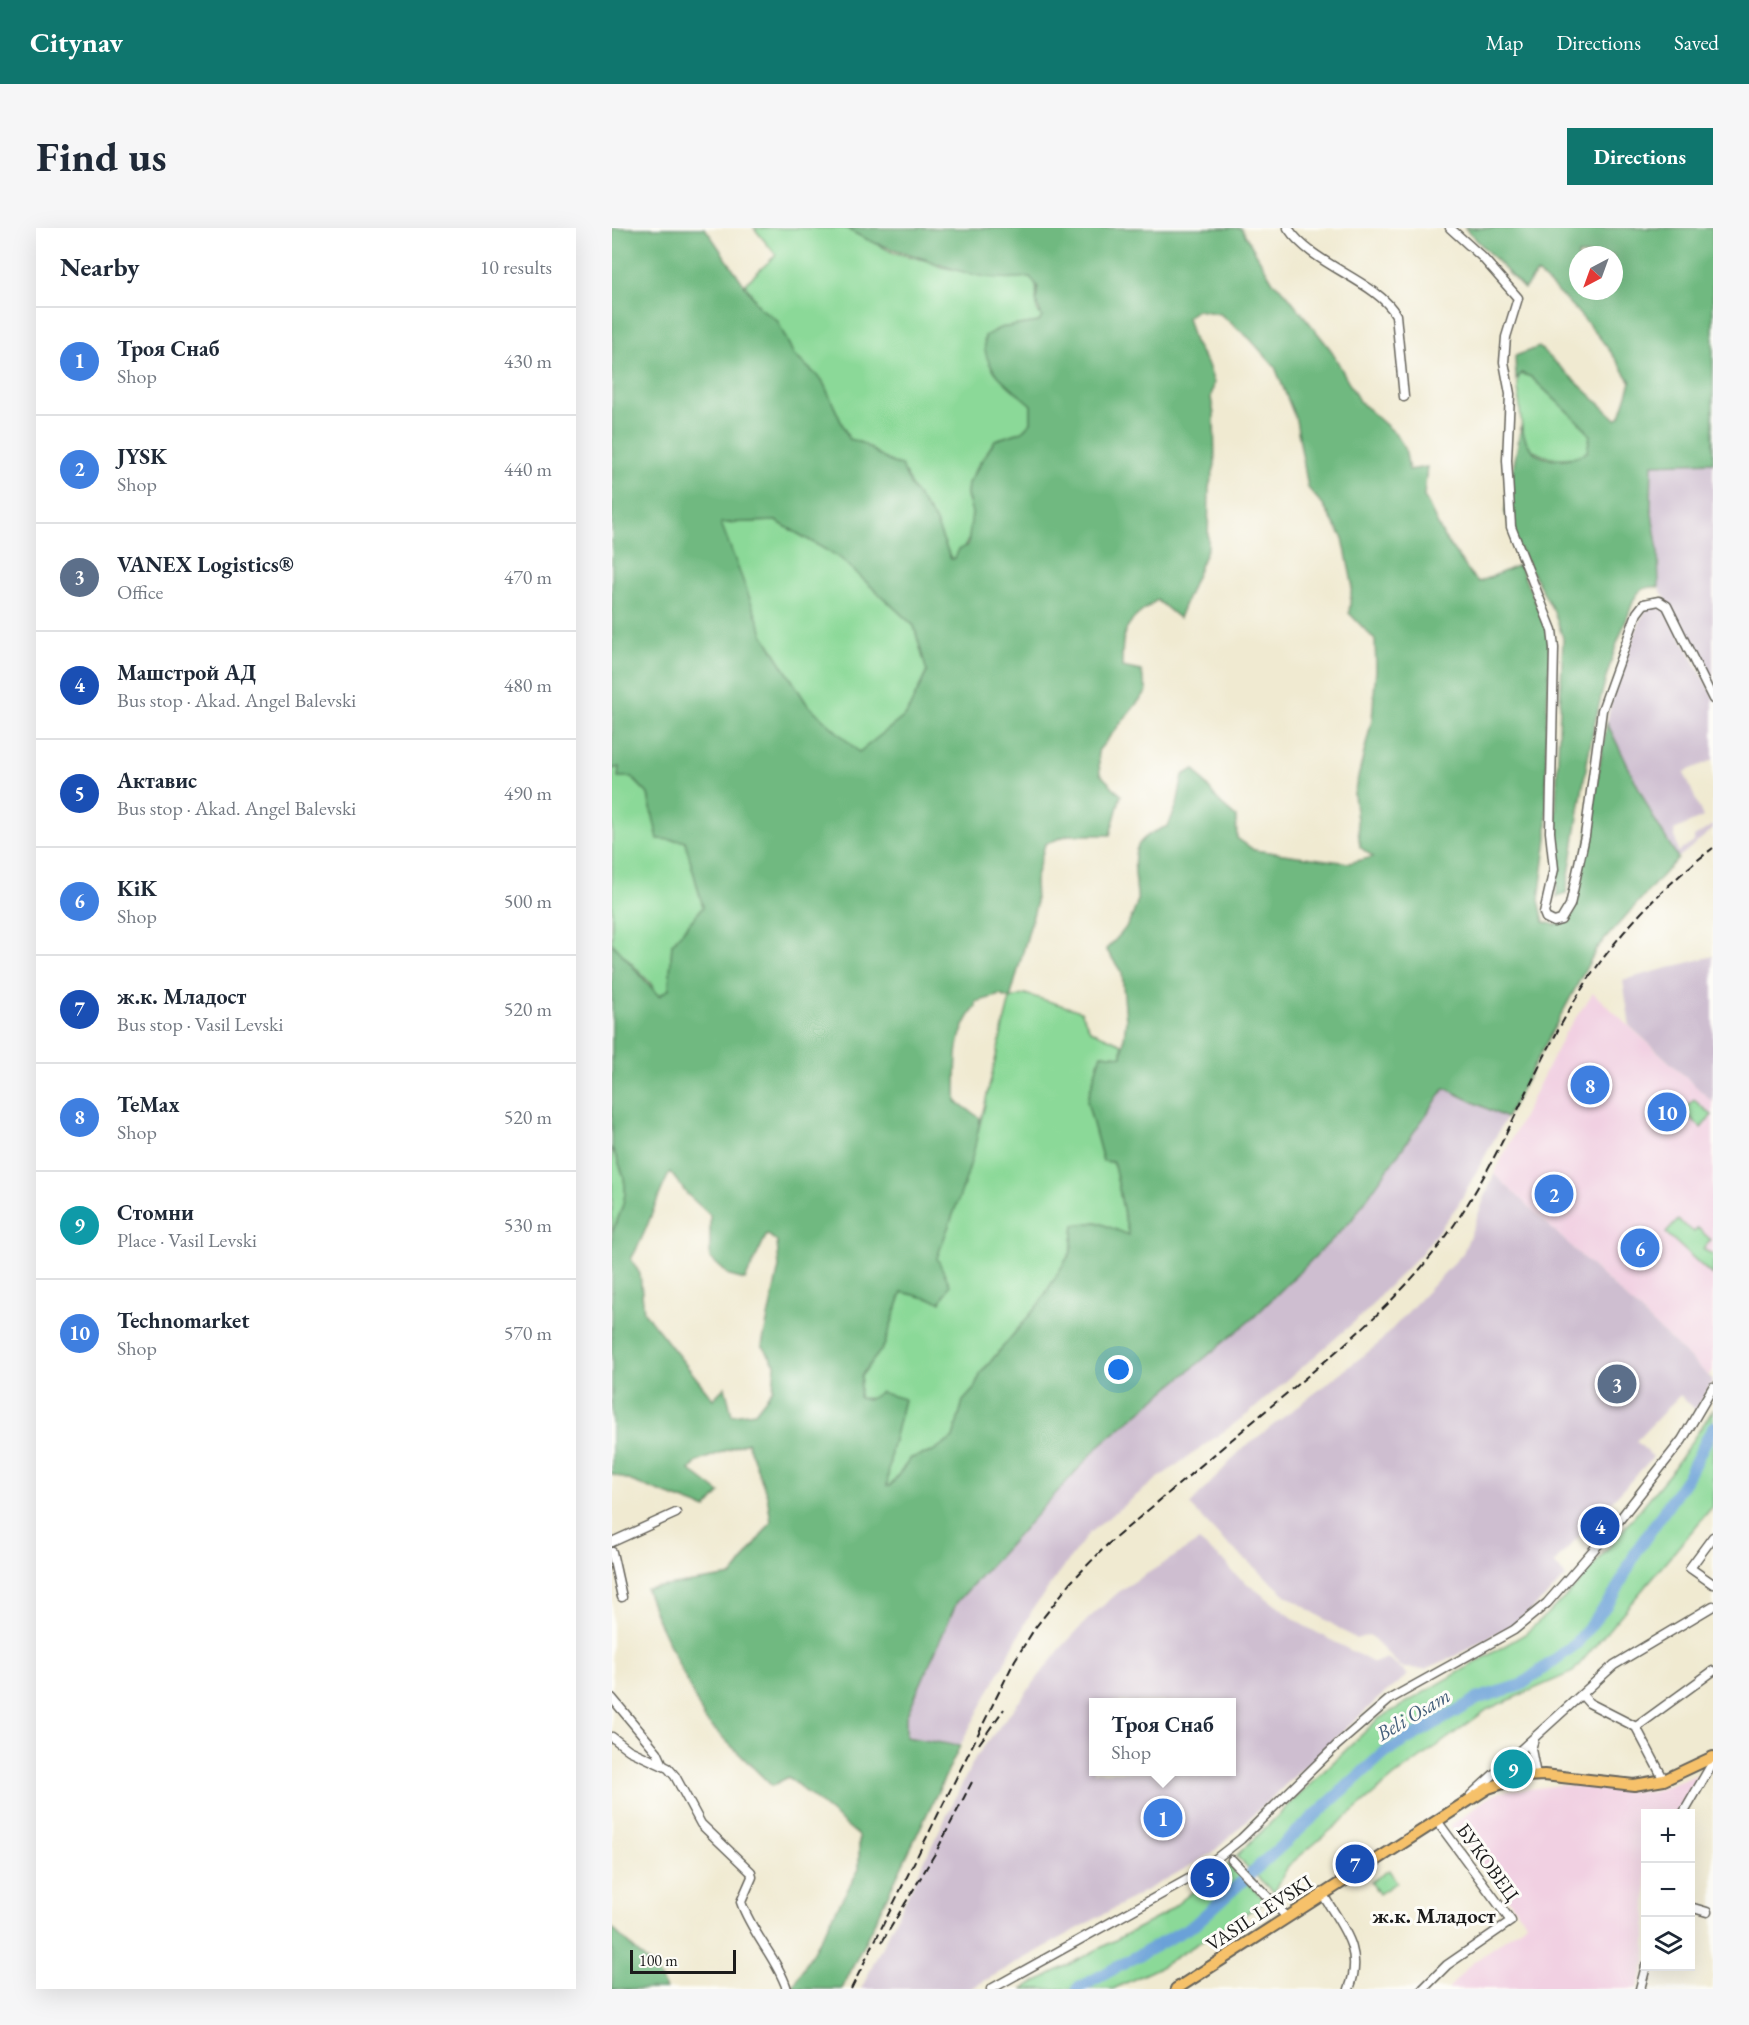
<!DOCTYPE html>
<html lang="en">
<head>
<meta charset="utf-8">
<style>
	body { margin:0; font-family:"EB Garamond",serif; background:#f6f6f7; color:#1f2937 }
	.controls { position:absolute; right:18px; bottom:18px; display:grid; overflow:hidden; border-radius:0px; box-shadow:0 6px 24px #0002 }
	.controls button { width:54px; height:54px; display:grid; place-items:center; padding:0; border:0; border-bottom:2px solid #e0e1e3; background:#fff; color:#1f2937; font:30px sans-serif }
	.compass { position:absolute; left:957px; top:18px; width:54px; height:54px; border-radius:50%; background:#fff; box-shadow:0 6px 24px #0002; rotate:221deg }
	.scale { position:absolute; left:18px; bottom:15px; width:106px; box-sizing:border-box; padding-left:6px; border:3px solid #1c1c1c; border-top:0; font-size:16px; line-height:21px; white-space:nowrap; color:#1c1c1c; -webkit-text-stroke:4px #fdfcf7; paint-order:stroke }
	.you { position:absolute; left:507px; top:1142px; width:21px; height:21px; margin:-15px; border:4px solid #fff; border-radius:50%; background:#1a73e8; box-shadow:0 0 0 9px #1a73e833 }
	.badge { display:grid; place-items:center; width:39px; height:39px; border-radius:50%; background:#0f766e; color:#fff; font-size:20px; font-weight:700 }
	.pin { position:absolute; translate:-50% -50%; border:3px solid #fff; box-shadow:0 2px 6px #0006 }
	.popup { position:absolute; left:477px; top:1470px; width:147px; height:78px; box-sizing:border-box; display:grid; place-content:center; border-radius:0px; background:#fff; filter:drop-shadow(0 2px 4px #0005); font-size:20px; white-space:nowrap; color:#747a83 }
	.popup b { font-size:22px; color:#1f2937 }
	.popup::after { content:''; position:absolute; left:50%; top:100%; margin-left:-12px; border:12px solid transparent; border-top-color:#fff }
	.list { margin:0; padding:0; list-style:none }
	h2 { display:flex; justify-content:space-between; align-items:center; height:78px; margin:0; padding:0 24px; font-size:26px }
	h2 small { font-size:20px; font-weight:400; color:#747a83 }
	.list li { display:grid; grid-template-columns:39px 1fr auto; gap:18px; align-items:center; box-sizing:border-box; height:108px; padding:0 24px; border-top:2px solid #e0e1e3 }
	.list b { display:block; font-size:22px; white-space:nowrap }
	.list p { margin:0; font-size:20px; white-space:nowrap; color:#747a83 }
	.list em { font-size:20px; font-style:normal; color:#747a83 }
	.icon { flex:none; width:33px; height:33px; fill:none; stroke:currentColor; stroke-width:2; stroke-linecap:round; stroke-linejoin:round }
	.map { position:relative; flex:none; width:1101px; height:1761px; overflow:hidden; border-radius:0px }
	header { display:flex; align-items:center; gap:36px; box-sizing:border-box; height:84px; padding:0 30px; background:#0f766e; color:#fff }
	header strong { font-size:28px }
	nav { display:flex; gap:33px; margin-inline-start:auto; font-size:21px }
	.intro { display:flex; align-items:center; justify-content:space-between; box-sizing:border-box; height:144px; padding:0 36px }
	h1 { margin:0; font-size:42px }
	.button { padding:15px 27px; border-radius:0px; background:#0f766e; color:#fff; font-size:21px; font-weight:700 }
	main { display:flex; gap:36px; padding:0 36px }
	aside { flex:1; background:#fff; border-radius:0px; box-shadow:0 6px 24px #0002 }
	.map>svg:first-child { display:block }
</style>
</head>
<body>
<header>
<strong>Citynav</strong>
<nav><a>Map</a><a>Directions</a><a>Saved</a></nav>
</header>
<div class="intro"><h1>Find us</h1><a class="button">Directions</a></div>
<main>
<aside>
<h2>Nearby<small>10 results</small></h2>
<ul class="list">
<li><span class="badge" style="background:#3f7fe0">1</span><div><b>Троя Снаб</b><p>Shop</p></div><em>430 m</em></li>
<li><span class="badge" style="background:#3f7fe0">2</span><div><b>JYSK</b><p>Shop</p></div><em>440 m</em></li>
<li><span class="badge" style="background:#5c6f8a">3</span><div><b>VANEX Logistics®</b><p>Office</p></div><em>470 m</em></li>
<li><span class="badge" style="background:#1a4fb4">4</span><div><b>Машстрой АД</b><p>Bus stop · Akad. Angel Balevski</p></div><em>480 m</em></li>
<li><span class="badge" style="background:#1a4fb4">5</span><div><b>Актавис</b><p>Bus stop · Akad. Angel Balevski</p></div><em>490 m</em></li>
<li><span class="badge" style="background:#3f7fe0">6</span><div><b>KiK</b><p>Shop</p></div><em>500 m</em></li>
<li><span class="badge" style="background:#1a4fb4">7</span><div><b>ж.к. Младост</b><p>Bus stop · Vasil Levski</p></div><em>520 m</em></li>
<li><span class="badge" style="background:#3f7fe0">8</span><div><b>ТеМах</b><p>Shop</p></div><em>520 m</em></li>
<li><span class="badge" style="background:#0f9aa8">9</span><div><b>Стомни</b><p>Place · Vasil Levski</p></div><em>530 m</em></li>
<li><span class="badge" style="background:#3f7fe0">10</span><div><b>Technomarket</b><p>Shop</p></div><em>570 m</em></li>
</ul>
</aside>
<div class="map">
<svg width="1101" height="1761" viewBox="0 0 1101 1761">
	<rect width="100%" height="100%" fill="#fdfcf7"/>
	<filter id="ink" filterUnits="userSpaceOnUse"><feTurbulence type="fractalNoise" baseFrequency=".0167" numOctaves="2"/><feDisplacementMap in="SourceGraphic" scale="12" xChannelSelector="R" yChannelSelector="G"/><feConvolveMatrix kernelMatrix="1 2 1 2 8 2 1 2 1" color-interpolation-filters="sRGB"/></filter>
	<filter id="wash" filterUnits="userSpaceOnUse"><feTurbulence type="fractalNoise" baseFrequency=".008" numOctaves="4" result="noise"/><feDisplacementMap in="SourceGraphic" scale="24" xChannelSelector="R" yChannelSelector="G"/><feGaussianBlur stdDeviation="1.35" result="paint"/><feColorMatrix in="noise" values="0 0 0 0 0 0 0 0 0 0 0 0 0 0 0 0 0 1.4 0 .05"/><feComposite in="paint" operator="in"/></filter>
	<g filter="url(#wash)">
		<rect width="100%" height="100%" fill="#f0ead1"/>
		<path fill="#f1d0e2" d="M 981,765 L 1101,874 L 1101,1142 L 1097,1148 L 882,946 L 953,805 Z
			M 1084,1547 L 1087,1549 L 1085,1559 L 1069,1585 L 1034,1586 L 1034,1734 L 1025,1761 L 836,1761 L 859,1736 L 915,1695 L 838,1598 L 875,1570 L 888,1564 L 950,1557 L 1041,1564 Z"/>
		<path fill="#cebed0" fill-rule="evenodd" d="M 1101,234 L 1101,460 L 1047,359 L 1046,322 L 1039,280 L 1040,236 Z
			M 1046,375 L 1056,384 L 1101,468 L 1101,532 L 1072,544 L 1091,589 L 1062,602 L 1066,624 L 1082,614 L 1082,609 L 1101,597 L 1101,601 L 1066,630 L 1041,589 L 995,495 L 999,473 L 1023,405 L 1035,378 Z
			M 1101,728 L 1101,874 L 1018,798 L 1011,752 Z
			M 833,860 L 894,890 L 846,977 L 808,1027 L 771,1064 L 756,1082 L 636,1186 L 545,1251 L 477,1305 L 422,1379 L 348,1518 L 294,1510 L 294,1489 L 345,1374 L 488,1217 L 642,1089 L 739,993 Z
			M 882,946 L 1101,1152 L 1084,1182 L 1068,1167 L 1024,1213 L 1041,1229 L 942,1335 L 954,1349 L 931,1371 L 905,1394 L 839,1430 L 813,1441 L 790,1440 L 757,1407 L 744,1411 L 674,1367 L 609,1310 L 578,1277 L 629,1222 L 765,1117 L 851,1025 Z
			M 587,1313 L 616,1337 L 620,1344 L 689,1396 L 762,1435 L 775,1430 L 796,1447 L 769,1468 L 599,1626 L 358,1761 L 249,1761 L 363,1530 L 448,1421 L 477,1390 L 509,1362 ZM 482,1474 L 620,1474 L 620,1544 L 482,1544 Z"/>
		<path fill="#8bd998" stroke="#547a5a" stroke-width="1.5" d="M 142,0 L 234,0 L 280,24 L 316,33 L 329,39 L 387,50 L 418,49 L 424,54 L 425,82 L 430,89 L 427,94 L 388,100 L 373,108 L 372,113 L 419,177 L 419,194 L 409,204 L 383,212 C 374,228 355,247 355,266 C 355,272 359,278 360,284 C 363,302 355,318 343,330 L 339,331 L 323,292 L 300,260 L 289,237 L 279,236 L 237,211 L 210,152 L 182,127 L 165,92 L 148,80 L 133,56 L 164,27 Z
			M 909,145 L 919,149 L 973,200 L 978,208 L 975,224 C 965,230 956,230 944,230 C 908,227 910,200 907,171 C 907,160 903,154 909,145 Z
			M 164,293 L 228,330 L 302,398 L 315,443 L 294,487 L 247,525 L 195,476 L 152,408 L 108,295 Z
			M 8,538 L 36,566 L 39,584 L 54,610 L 73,613 L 91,679 L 60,716 L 57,762 L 46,768 L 39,756 L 0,715 L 0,541 Z
			M 413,766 L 469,783 L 478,802 L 510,816 L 510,828 L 489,826 L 475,873 L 491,933 L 501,934 C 508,959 510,983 517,1008 L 485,994 L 462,997 L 459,1024 L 427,1076 L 369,1145 L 362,1161 L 351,1173 L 341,1210 L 321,1224 L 299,1230 L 278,1258 L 274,1258 L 279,1224 L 292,1171 L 247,1170 L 249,1148 L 272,1118 L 290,1064 L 304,1067 C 357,976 372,872 398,771 Z
			M 1082,872 L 1100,887 L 1089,900 L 1071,882 Z
			M 0,920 C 19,957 16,968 0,1005 Z
			M 1066,992 L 1082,1004 L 1086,1000 L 1099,1012 L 1091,1021 L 1101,1027 L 1101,1048 L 1054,1005 Z
			M 1101,1182 L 1101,1278 L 961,1444 L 876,1481 L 782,1549 L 676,1638 L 662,1665 L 624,1628 L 766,1491 L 913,1406 L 962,1361 L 1058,1245 Z
			M 916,1526 L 918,1536 L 914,1542 L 884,1551 Z
			M 616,1636 L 654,1673 L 550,1738 L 501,1761 L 410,1761 L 551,1687 Z
			M 777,1642 L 785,1654 L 767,1666 L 759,1654 Z"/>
		<path fill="#70b980" stroke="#466a4e" stroke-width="1.5" fill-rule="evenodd" d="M 0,0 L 92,0 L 96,4 L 148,80 L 165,92 L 182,127 L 210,152 L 237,211 C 257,213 268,234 289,237 L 300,260 L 323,292 L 339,331 L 343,330 L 347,321 L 356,317 L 360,285 L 355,266 L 356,255 L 383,212 L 409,204 L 419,194 L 419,177 C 398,158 368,141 373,108 L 388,100 L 427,94 L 430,89 L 424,73 L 426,59 L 418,49 C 377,54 353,46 315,32 C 286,22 260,17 234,0 L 629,0 L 661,54 L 673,64 L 719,122 L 747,173 L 783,205 L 793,220 L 797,242 L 815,239 L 812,268 L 832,309 L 861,349 L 867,354 L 907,337 L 935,400 L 938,427 L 934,503 L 935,610 L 927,672 L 932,694 L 944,697 L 962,684 L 995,495 L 1041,589 L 1066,630 L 985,720 L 894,890 L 833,860 L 739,993 L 642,1089 L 488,1217 L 345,1374 L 294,1489 L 294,1509 L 348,1518 L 230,1761 L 180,1761 L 247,1641 L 247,1608 L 176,1549 L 160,1558 L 93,1492 L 44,1388 L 34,1361 L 120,1348 L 159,1294 L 155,1267 L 135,1214 L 85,1234 L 78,1242 L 108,1265 L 94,1281 L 0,1246 L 0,1005 C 16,968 19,957 0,920 L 0,715 L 47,768 L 57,761 L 60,716 L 91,679 L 73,613 L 46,611 L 36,566 L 20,549 L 6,549 L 7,539 L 0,541 ZM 585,82 L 608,86 L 638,111 L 663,139 L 684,192 L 696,260 L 710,276 L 731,310 L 740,355 L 737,385 L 763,412 L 764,441 L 760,492 L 742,566 L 748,619 L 761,629 L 737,635 L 642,622 L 625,610 L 624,589 L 609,576 L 582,541 L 571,547 L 565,577 L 556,598 C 522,611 520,620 524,655 C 524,661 526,669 525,674 C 520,695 509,707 494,721 L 510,745 L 514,792 L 510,828 L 489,826 L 475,873 L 491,933 L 501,934 C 508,959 510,983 517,1007 L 485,994 L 462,997 L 459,1024 L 427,1076 L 369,1145 L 362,1161 L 351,1173 L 341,1210 L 321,1224 L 299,1230 L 278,1258 L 275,1258 L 279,1224 L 292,1171 L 268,1164 L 256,1172 L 247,1170 L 249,1148 L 272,1118 L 290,1064 L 329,1074 L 338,1057 L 325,1030 C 341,984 362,940 368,890 L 344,873 C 345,838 340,807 364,779 L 364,774 L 388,767 L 398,771 L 424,677 L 423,652 L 433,616 L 456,607 L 498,607 L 509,567 L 488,546 L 486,523 L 535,463 L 529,443 L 510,439 C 510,398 513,396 545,372 L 567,390 L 596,319 L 597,259 L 603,237 L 602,186 L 599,170 L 602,155 L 596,137 L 582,114 L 575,89 ZM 164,293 L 228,330 L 302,398 L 315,444 L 294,487 L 247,524 L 195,476 L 152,408 L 109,295 ZM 58,944 L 75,966 L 98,987 L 98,1030 L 118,1048 L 133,1052 L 155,1006 L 165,1014 L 167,1039 L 150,1117 L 163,1136 L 161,1161 L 143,1184 L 120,1187 L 113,1159 L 101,1171 L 32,1084 L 28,1046 L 19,1031 C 36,1003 43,972 58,944 Z
			M 853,0 L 1101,0 L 1101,234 L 1040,236 L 1039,280 L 1046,322 L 1047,359 C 1039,358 1032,359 1026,365 C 1021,371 1018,383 1015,390 C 979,474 969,576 954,665 L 945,669 L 944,575 L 951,410 L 942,384 L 906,318 L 893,284 L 909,199 C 912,208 915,218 923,225 C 936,235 963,232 975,224 L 978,208 L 973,200 L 919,149 L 909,145 L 904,152 L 903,128 L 927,119 L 1004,191 L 1008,188 L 1019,154 C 993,112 962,77 925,45 L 912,61 ZM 966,27 L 1002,27 L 1002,63 L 966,63 Z
			M 0,1700 L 43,1741 L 54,1761 L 0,1761 Z"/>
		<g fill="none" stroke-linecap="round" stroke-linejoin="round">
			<path stroke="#6aa1d8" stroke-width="12" d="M 465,1761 L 582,1697 L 773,1524 L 867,1470 L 909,1457 L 964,1416 L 1002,1367 L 1025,1322 L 1075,1250 L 1101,1199"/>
		</g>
	</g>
	<g filter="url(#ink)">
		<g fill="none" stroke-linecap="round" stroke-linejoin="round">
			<defs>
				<path id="minor" d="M 676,0 C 701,38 764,52 784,87 L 792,169
					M 838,0 L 870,29 L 906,70 L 894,109 L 892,134 L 898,166 L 895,232 L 899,299 L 940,402 L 942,420 L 938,604 L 942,641 L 932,685 L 934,690 L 942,694 L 949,692 L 958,677 L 973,608 L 990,482 L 1025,385 L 1032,376 L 1047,373 L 1055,378 L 1101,471
					M 1101,1309 L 1078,1340 L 1101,1356
					M 0,1314 L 64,1285
					M 0,1324 L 10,1369
					M 970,1467 L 977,1475 L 1024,1499
					M 0,1470 L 45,1524 L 51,1537
					M 0,1509 L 17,1522 L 56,1540 L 63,1548 L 89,1596 L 139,1644 L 140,1649 L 129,1674 C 140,1706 165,1730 175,1761
					M 922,1511 L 919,1521 L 924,1547
					M 1052,1552 L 1024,1499 L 1101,1443
					M 859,1567 L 1002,1437 L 1101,1378
					M 1071,1586 L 1101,1534
					M 620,1632 L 674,1688
					M 710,1665 C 729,1698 753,1721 737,1761
					M 1078,1679 L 1095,1684
					M 379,1761 L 582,1648 L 629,1611 L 725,1517 L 778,1471 L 902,1402 L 935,1375 L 1005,1295 L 1070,1212 L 1101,1159
					M 811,1761 L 835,1737 L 899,1693 L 825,1593
					M 1028,1761 L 1034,1738"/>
				<path id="major" d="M 564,1761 L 876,1560 L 913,1548 L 932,1547 L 1022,1557 L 1052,1552 L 1101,1529"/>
			</defs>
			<use href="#minor" stroke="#66645b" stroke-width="11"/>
			<use href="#major" stroke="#66645b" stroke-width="14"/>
			<use href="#minor" stroke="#fff" stroke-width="8"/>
			<use href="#major" stroke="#f6c16b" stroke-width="10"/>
			<path stroke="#1c1c1c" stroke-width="2" stroke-dasharray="9 4.5" stroke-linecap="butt" d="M 367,1516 L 392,1481
				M 270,1714 L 324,1624 L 360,1554
				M 239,1761 L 403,1432 L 423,1400 L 459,1354 L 495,1317 C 549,1271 603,1226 657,1180 C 723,1125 790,1072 840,1000 C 891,926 921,840 968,764 C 1003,708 1049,660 1101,620"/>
		</g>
	</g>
	<g text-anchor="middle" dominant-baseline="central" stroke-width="6" stroke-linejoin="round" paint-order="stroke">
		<g font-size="20" fill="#1c1c1c" stroke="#fdfcf7">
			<text transform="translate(876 1634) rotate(54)">БУКОВЕЦ</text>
			<text transform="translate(647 1685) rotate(-33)">VASIL LEVSKI</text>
		</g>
		<g font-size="21" font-style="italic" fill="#435e7a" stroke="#fdfcf7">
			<text transform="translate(801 1486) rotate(-31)">Beli Osam</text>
		</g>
		<g font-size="21" font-weight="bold" fill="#1c1c1c" stroke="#fdfcf7">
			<text x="822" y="1687">ж.к. Младост</text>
		</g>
	</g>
</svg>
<div class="controls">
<button>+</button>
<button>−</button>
<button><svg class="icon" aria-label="layers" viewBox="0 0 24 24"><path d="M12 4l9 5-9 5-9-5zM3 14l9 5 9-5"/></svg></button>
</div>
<svg class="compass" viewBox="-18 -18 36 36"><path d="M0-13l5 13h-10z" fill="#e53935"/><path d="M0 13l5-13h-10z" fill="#747a83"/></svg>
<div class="scale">100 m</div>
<div class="you"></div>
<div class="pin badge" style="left:551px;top:1590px;background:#3f7fe0">1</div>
<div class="popup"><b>Троя Снаб</b>Shop</div>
<div class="pin badge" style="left:942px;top:966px;background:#3f7fe0">2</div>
<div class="pin badge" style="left:1005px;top:1156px;background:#5c6f8a">3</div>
<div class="pin badge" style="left:988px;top:1298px;background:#1a4fb4">4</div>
<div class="pin badge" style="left:598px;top:1650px;background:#1a4fb4">5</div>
<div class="pin badge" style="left:1028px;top:1020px;background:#3f7fe0">6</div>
<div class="pin badge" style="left:743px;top:1636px;background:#1a4fb4">7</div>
<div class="pin badge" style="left:978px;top:857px;background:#3f7fe0">8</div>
<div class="pin badge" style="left:901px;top:1541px;background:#0f9aa8">9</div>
<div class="pin badge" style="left:1055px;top:884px;background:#3f7fe0">10</div>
</div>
</main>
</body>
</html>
